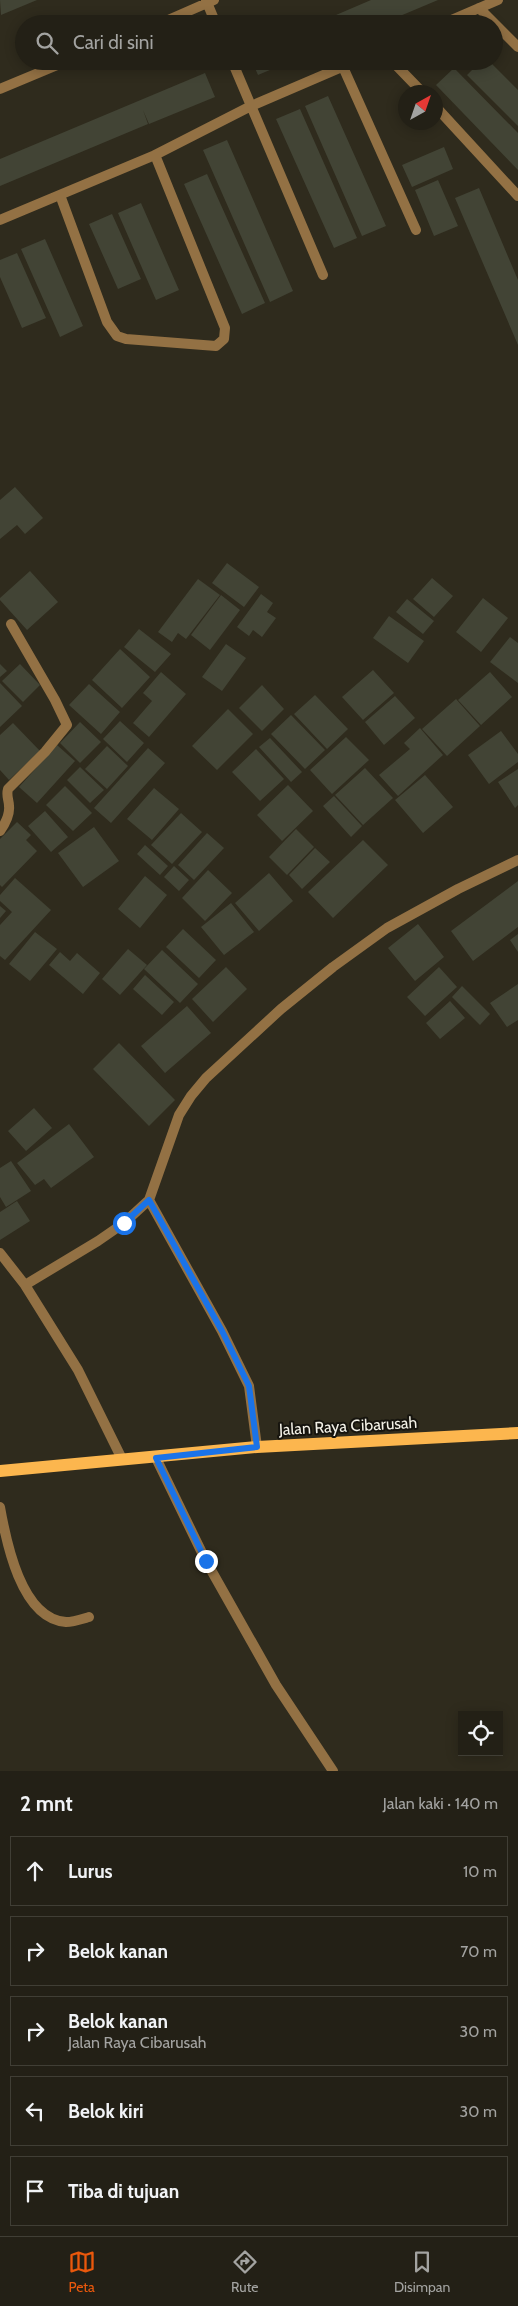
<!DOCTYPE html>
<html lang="id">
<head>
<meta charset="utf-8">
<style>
	body { margin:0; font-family:Cabin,sans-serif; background:#2b281f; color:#f1f3f6 }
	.controls { position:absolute; right:15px; bottom:15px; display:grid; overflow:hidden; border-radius:0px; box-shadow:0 2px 12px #0003 }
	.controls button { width:45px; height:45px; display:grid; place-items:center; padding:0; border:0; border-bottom:1px solid #403e35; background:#232016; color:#f1f3f6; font:25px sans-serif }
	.compass { position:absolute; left:398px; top:85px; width:45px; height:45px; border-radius:50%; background:#232016; box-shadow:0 2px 12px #0003; rotate:40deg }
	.stop { position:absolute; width:15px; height:15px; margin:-11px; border:4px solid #1a73e8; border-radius:50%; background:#fff }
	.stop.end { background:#1a73e8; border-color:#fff; box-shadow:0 1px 5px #0008 }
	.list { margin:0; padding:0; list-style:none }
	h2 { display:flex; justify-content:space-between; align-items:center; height:65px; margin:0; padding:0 20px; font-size:21px }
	h2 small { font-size:16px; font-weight:400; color:#a3a3a1 }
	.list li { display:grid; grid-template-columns:32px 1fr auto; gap:15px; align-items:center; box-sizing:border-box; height:70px; margin:0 10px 10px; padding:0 10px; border:1px solid #403e35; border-radius:0px }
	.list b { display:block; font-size:19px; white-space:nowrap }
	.list p { margin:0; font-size:16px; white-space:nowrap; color:#a3a3a1 }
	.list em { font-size:16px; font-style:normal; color:#a3a3a1 }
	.icon { flex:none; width:28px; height:28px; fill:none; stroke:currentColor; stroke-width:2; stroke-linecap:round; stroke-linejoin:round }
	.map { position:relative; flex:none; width:518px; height:1771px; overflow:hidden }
	.search { position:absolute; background:#232016; box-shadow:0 2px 12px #0003; left:15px; right:15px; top:15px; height:55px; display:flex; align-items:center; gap:12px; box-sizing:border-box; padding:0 18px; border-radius:28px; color:#a3a3a1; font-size:19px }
	.sheet { height:465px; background:#232016 }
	nav { display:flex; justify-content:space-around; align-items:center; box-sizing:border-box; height:70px; border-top:1px solid #403e35; background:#232016; font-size:14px; color:#a3a3a1 }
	nav a { display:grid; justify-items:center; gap:2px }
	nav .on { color:#ea580c }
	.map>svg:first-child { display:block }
</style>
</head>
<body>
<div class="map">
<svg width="518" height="1771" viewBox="0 0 518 1771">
	<rect width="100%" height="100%" fill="#2f2b1d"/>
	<path fill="#424435" d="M 0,0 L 37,0 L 1,15 Z
		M 371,0 L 438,0 L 381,24 L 315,24 Z
		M 252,61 L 291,61 L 258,75 Z
		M 481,61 L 489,61 L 518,90 L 518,126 L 467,75 Z
		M 454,68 L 518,133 L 518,170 L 436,85 Z
		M 205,73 L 215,97 L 149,124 L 143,110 L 148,124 L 0,186 L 0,159 Z
		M 328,96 L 386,226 L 362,236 L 305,106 Z
		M 300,109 L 357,238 L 334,248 L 276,119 Z
		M 227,140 L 293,291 L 270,302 L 203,150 Z
		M 444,147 L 453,169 L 412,187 L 402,165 Z
		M 207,174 L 265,303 L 242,314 L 184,184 Z
		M 438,180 L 458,226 L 434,236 L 415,190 Z
		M 479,188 L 518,280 L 518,345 L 455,198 Z
		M 141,203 L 179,290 L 156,300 L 118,213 Z
		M 112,214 L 141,279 L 118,289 L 89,224 Z
		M 45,239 L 83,326 L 60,337 L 21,249 Z
		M 17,253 L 46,318 L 22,328 L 0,277 L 0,260 Z
		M 15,487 L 43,518 L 25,534 L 17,525 L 0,539 L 0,500 Z
		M 227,563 L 259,587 L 244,607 L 212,583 Z
		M 30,571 L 58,602 L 27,630 L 0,600 L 0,598 Z
		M 432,578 L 453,596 L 434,617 L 413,599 Z
		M 198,579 L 220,595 L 186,639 L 178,633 L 172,642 L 158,632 Z
		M 261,594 L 273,603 L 267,612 L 276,618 L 262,637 L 253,630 L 249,636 L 237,627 Z
		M 221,595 L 240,610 L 210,650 L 191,635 Z
		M 483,598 L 508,618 L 481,652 L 456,632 Z
		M 407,599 L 434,621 L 423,634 L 396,612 Z
		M 389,616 L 424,641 L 408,663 L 373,638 Z
		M 139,629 L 171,654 L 155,672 L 124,647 Z
		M 510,637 L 518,643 L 518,683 L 490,662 Z
		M 226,644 L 246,658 L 222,691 L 202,677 Z
		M 120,649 L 150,677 L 122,708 L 92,680 Z
		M 0,664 L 7,671 L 0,677 Z
		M 20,664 L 40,685 L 23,702 L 2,681 Z
		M 373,670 L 394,693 L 363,720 L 342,697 Z
		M 161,672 L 186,694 L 149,737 L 133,723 L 152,701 L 143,693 Z
		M 490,672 L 512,697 L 481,725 L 458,700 Z
		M 0,683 L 22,706 L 0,727 Z
		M 89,684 L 120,712 L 101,734 L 69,705 Z
		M 262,685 L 284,709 L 262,731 L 239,708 Z
		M 315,695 L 348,729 L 327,749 L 294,714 Z
		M 395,696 L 415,718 L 384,745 L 365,722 Z
		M 456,699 L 480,726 L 447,756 L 422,729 Z
		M 228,709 L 253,734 L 217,770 L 192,746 Z
		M 291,715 L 325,750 L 305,769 L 271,734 Z
		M 120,721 L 144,743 L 127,762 L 103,739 Z
		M 80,722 L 101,742 L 80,763 L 60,743 Z
		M 13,723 L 40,751 L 9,780 L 0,770 L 0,735 Z
		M 420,728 L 443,755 L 398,796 L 379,775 L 410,749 L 404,743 Z
		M 501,731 L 518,754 L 518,762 L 489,784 L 468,755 Z
		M 346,737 L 369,760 L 332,794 L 310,770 Z
		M 270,738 L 302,772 L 291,782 L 259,747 Z
		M 57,745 L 75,761 L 37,803 L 19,787 Z
		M 107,746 L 128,766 L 107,789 L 85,769 Z
		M 148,748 L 165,763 L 111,823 L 94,808 Z
		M 256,749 L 284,779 L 260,801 L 232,772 Z
		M 80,767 L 104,790 L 90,803 L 67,780 Z
		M 365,768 L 393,798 L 363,825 L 335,795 Z
		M 518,769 L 518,805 L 515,808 L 498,782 Z
		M 425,775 L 453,807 L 423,833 L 395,800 Z
		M 288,785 L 313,811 L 282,841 L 257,815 Z
		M 65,786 L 92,813 L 73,831 L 46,805 Z
		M 154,788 L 179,809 L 152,840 L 127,819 Z
		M 334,796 L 362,826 L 351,837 L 323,806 Z
		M 45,811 L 68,837 L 51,852 L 28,826 Z
		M 181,813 L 202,832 L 172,864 L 151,845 Z
		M 17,822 L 31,835 L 26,840 L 37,851 L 2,887 L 0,885 L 0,839 Z
		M 94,827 L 119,861 L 83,887 L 58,853 Z
		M 296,829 L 314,847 L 287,875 L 269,857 Z
		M 207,833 L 224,848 L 194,880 L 178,865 Z
		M 363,840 L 388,865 L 333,918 L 308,892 Z
		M 145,845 L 168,866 L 160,875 L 137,854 Z
		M 315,848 L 330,862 L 302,889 L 289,875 Z
		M 174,866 L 189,880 L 179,891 L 164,877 Z
		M 208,870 L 232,893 L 205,921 L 182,898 Z
		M 269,873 L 293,901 L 259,931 L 235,903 Z
		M 145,876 L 167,895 L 140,928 L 118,909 Z
		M 15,878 L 51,910 L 5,960 L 0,956 L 0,925 L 12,912 L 0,901 L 0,895 Z
		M 518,881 L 518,927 L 473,961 L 451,931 Z
		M 231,903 L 254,932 L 224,955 L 201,927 Z
		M 0,906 L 6,911 L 0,918 Z
		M 418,924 L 444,957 L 415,981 L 388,948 Z
		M 183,929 L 216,960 L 199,978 L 166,947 Z
		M 35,932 L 57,949 L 30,981 L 9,964 Z
		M 518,934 L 518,952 L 510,940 Z
		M 128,949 L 147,965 L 120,995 L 102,979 Z
		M 162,950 L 198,984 L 180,1003 L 144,969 Z
		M 60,952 L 70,961 L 77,953 L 100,973 L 83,994 L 49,965 Z
		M 226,967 L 247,989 L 213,1022 L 192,999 Z
		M 439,967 L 457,987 L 425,1016 L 407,997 Z
		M 145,975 L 174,1002 L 162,1015 L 133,989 Z
		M 518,984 L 518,1020 L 507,1027 L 490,1003 Z
		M 462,986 L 490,1014 L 480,1025 L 452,997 Z
		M 450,1001 L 465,1018 L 440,1039 L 426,1023 Z
		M 187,1006 L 211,1033 L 165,1073 L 141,1046 Z
		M 119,1043 L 175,1100 L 149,1126 L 93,1069 Z
		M 34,1108 L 52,1128 L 26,1151 L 8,1131 Z
		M 69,1124 L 94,1157 L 51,1188 L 44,1179 L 35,1185 L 17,1163 Z
		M 11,1161 L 31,1191 L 6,1207 L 0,1197 L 0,1168 Z
		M 17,1201 L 30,1221 L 0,1240 L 0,1212 Z"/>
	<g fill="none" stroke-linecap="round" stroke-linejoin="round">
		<path stroke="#937144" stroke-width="10" d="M 206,0 L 216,24
			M 479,8 L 518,47
			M 159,24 L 214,0
			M 442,24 L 498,0
			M 232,61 L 323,275
			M 392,61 L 422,92
			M 343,67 L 416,230
			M 0,89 L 67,61
			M 436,107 L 518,196
			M 60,195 L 107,322 L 117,336 L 126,339 L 216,346 L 224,339 L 225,328 L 155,155
			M 0,220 L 155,155 L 251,106 L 356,61
			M 0,831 C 5,824 10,815 9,806 C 9,800 6,796 8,789 L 45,752 L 67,725 L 55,700 L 11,624
			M 149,1200 L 222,1331 L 249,1386 L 257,1447
			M 0,1253 L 25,1285 L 78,1370 L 122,1459
			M 25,1285 L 98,1241 L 124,1223 L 149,1200 L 179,1115 L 191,1096 L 206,1078 L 281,1009 L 333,967 L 387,928 L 458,889 L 518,860
			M 156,1458 L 206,1561 L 276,1685 L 333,1771
			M 0,1507 C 6,1541 21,1619 66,1622 C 73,1622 82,1619 89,1617"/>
		<path stroke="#fcb64e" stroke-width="12" d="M 0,1471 L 257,1447 L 518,1433"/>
	</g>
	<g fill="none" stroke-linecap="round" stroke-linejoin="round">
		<path stroke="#1a73e8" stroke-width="6" d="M 124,1223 L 149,1200 L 222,1331 L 249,1386 L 257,1447 L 156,1458 L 206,1561"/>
	</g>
	<g text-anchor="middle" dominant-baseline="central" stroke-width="4" stroke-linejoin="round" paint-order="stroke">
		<g font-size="16" fill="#f3f1e7" stroke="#16140e">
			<text transform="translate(348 1426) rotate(-3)">Jalan Raya Cibarusah</text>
		</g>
	</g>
</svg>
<div class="controls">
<button><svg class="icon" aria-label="locate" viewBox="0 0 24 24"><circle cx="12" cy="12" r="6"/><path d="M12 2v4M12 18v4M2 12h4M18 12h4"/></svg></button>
</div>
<svg class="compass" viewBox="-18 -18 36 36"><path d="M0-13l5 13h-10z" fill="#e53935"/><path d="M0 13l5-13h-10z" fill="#a3a3a1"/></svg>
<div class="stop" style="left:124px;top:1223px"></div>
<div class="stop end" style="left:206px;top:1561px"></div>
<div class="search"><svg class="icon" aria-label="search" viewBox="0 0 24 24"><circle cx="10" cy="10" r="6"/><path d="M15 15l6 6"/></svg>Cari di sini</div>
</div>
<section class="sheet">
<h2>2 mnt<small>Jalan kaki · 140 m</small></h2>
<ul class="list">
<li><svg class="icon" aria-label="ahead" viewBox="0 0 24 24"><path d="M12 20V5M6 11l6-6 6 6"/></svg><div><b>Lurus</b></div><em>10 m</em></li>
<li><svg class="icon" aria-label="right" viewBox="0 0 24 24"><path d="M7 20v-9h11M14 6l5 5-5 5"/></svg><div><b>Belok kanan</b></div><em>70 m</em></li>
<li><svg class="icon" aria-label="right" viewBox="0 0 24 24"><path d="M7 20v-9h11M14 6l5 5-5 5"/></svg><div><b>Belok kanan</b><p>Jalan Raya Cibarusah</p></div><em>30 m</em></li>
<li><svg class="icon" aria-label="left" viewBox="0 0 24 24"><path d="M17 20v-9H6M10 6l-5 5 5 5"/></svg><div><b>Belok kiri</b></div><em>30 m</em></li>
<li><svg class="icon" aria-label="arrive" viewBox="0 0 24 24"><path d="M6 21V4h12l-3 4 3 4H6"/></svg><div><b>Tiba di tujuan</b></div></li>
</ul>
</section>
<nav>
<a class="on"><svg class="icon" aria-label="map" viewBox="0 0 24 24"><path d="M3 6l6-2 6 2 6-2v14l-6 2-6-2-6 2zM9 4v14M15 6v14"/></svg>Peta</a>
<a><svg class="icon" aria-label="directions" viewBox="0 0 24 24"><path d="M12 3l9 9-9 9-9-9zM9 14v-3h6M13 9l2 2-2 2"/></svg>Rute</a>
<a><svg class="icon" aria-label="saved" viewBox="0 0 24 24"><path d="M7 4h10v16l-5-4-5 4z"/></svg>Disimpan</a>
</nav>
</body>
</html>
